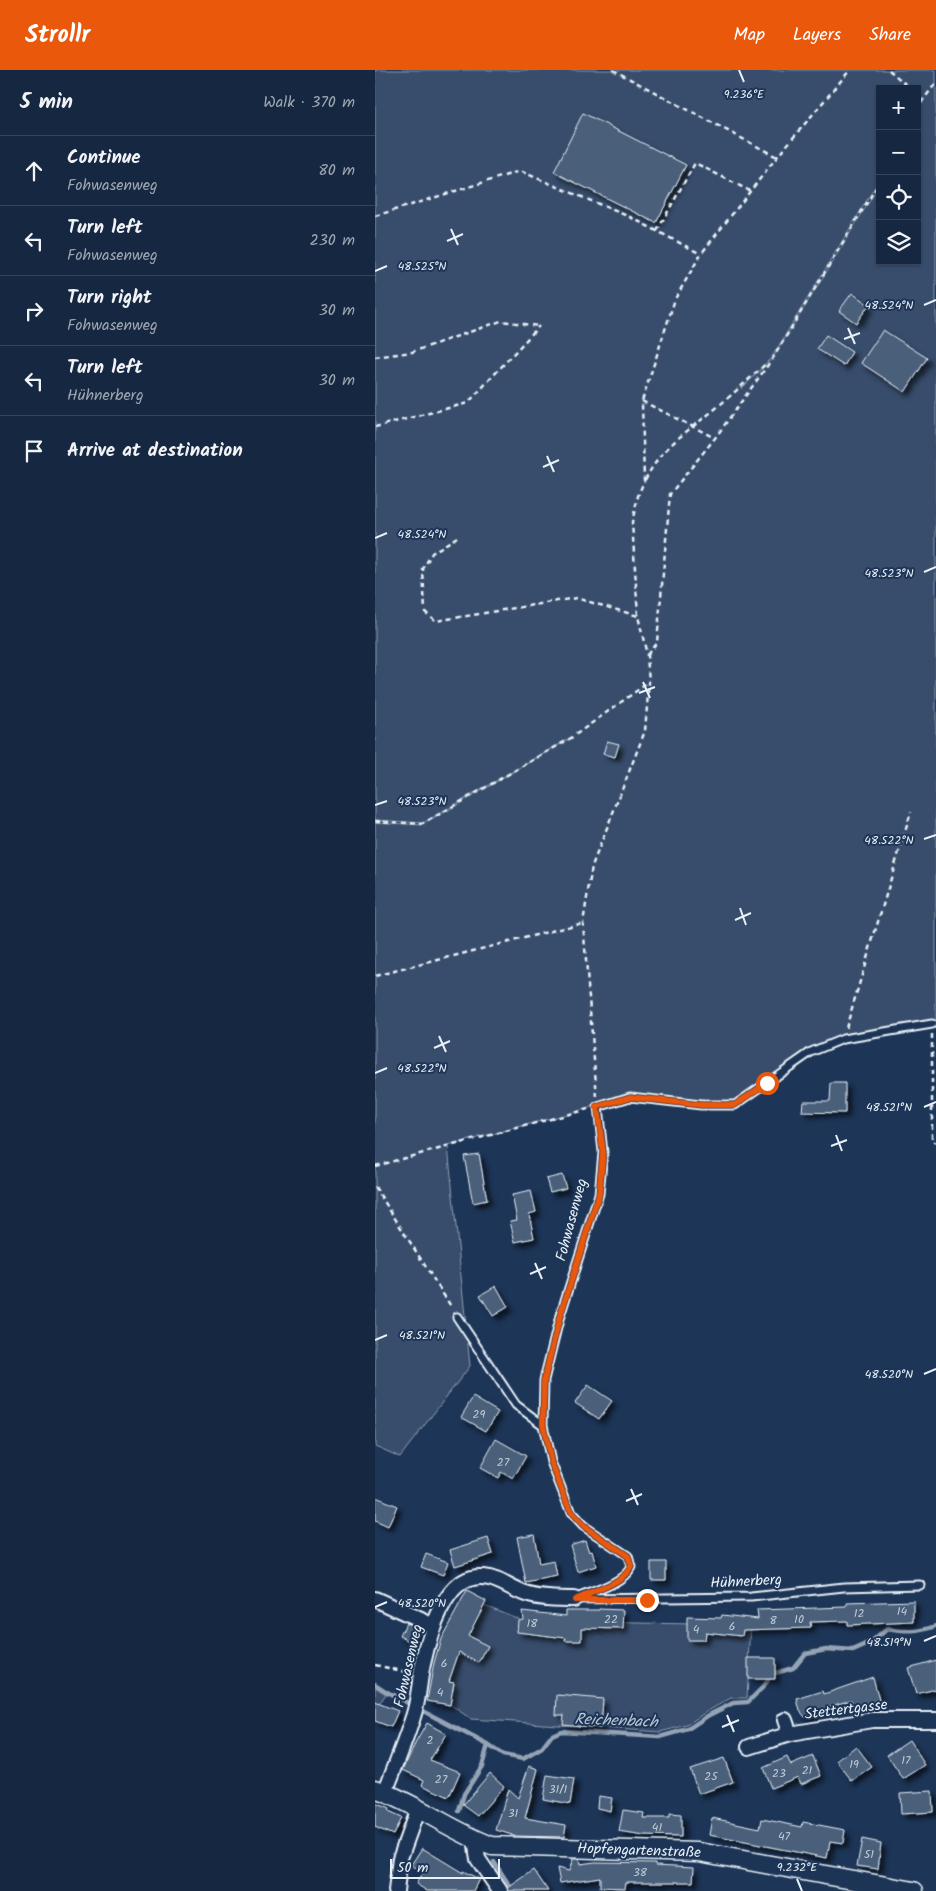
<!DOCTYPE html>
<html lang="en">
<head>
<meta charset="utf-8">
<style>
	body { margin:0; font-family:Kalam,sans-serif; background:#23344c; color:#f1f3f6 }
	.controls { position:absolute; right:15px; top:15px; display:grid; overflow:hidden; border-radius:0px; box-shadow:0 1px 4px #0004 }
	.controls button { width:45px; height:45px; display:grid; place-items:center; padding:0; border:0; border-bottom:1px solid #35445a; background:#162841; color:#f1f3f6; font:25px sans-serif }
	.scale { position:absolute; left:15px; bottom:12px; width:110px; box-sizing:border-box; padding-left:5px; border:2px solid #e8f1f8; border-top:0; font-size:14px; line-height:18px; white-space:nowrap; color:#e8f1f8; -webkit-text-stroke:4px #1d3557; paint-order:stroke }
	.stop { position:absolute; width:15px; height:15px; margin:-11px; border:4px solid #ea580c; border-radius:50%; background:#fff }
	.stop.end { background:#ea580c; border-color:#fff; box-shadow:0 1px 5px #0008 }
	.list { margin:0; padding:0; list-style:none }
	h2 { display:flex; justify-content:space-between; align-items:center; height:65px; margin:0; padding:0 20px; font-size:21px }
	h2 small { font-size:16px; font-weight:400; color:#9ea6b1 }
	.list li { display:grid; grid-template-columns:32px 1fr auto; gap:15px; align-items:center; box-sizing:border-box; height:70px; padding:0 20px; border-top:1px solid #35445a }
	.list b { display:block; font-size:19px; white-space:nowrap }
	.list p { margin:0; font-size:16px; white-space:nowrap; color:#9ea6b1 }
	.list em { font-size:16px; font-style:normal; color:#9ea6b1 }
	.icon { flex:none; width:28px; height:28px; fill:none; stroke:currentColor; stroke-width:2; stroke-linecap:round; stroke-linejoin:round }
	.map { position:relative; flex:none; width:561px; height:1821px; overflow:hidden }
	header { display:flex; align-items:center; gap:30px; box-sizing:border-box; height:70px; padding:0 25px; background:#ea580c; color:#fff }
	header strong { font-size:24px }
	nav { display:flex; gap:28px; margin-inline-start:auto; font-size:18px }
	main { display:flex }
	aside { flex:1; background:#162841 }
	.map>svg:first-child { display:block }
</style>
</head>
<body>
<header>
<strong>Strollr</strong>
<nav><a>Map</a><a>Layers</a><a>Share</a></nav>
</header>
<main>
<aside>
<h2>5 min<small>Walk · 370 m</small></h2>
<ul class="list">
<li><svg class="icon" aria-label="ahead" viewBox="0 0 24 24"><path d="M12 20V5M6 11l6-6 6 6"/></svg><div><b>Continue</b><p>Fohwasenweg</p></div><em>80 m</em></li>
<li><svg class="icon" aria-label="left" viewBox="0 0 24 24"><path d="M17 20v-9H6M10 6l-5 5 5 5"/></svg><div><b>Turn left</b><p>Fohwasenweg</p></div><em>230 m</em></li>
<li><svg class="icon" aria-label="right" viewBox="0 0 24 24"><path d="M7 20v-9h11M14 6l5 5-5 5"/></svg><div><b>Turn right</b><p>Fohwasenweg</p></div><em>30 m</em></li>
<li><svg class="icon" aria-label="left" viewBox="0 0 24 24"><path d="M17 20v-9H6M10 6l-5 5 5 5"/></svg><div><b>Turn left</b><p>Hühnerberg</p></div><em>30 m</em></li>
<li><svg class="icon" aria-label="arrive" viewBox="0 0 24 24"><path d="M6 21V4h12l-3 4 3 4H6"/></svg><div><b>Arrive at destination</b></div></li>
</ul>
</aside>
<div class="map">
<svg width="561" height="1821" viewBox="0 0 561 1821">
	<defs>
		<filter id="shadow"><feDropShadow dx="4.5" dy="4.5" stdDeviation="2.5" flood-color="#0009"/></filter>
	</defs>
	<rect width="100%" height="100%" fill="#1d3557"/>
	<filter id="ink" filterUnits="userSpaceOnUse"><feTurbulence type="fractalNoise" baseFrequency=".02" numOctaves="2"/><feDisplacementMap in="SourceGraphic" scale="10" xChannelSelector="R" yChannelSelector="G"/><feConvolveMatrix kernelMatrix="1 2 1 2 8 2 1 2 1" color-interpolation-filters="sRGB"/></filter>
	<g filter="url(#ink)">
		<path fill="#374d6c" stroke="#909fb2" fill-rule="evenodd" d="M 0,0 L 561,0 L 561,952 L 467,969 L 435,982 L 360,1034 L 255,1027 L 73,1076 L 95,1296 L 25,1387 L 0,1376 L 0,752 L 48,755 L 194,669 L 48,753 L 0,750 ZM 505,19 L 542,19 L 542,191 L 505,191 L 505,114 L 398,288 L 366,319 L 397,287 L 505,109 Z
			M 102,1532 L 149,1551 L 376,1555 L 372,1628 L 356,1628 L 331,1642 L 312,1655 L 285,1662 L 96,1649 L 70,1631 L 73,1599 Z
			M 0,1617 L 11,1624 L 0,1640 Z"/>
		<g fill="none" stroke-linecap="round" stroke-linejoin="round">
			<path stroke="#95a4b5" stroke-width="4.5" d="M 0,1614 L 12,1622 L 113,1675 L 128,1685 L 148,1689 L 167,1678 L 177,1665 L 186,1661 L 285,1667 L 313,1659 L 334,1645 L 358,1633 L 373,1632 L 389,1616 L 397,1604 L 418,1598 L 430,1583 L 451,1579 L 478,1581 L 496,1573 L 512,1559 C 530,1562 544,1563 561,1556
				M 84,1741 L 89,1724 L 107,1696 L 113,1675
				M 119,1792 L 138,1821"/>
		</g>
		<path fill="#495e7a" stroke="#e8f1f8" filter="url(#shadow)" d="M 208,43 L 311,95 L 281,153 L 179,102 Z
			M 477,223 L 494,235 L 481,253 L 464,241 Z
			M 508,260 L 552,288 L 530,322 L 486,293 Z
			M 451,265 L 477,282 L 469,296 L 442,279 Z
			M 232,671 L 244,674 L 240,687 L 228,684 Z
			M 456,1013 L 470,1013 L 470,1043 L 427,1042 L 428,1031 L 455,1031 Z
			M 104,1084 L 112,1130 L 98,1133 L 89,1086 Z
			M 187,1105 L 191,1118 L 175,1122 L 171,1109 Z
			M 156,1121 L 161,1142 L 154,1144 L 159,1168 L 140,1172 L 135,1151 L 142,1150 L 137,1125 Z
			M 121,1216 L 133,1237 L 118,1246 L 105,1225 Z
			M 213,1315 L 237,1331 L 224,1349 L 200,1333 Z
			M 98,1327 L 123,1342 L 111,1361 L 86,1347 Z
			M 121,1369 L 151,1386 L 138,1409 L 126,1402 L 123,1408 L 105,1398 Z
			M 0,1427 L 22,1436 L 13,1457 L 0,1451 Z
			M 159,1464 L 164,1494 L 179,1491 L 182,1507 L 151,1513 L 142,1467 Z
			M 113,1468 L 118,1484 L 80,1496 L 75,1480 Z
			M 210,1470 L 214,1482 L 217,1481 L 221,1496 L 203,1502 L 195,1475 Z
			M 51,1484 L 73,1492 L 68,1505 L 46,1497 Z
			M 276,1492 L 291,1492 L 291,1510 L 276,1510 Z
			M 92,1521 L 111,1531 L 93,1566 L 113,1576 L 104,1593 L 84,1582 L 74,1611 L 79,1612 L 75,1635 L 52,1631 L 59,1593 L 66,1569 Z
			M 539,1531 L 539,1552 L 472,1555 L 472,1551 L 435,1552 L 436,1558 L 368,1560 L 367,1566 L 330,1562 L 329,1570 L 312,1570 L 312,1547 L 346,1548 L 347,1545 L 383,1549 L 382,1540 L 472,1537 L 472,1533 Z
			M 224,1539 L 249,1540 L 248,1559 L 207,1558 L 207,1571 L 190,1571 L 191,1568 L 142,1562 L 143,1550 L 148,1549 L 147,1541 L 191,1546 L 191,1540 L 224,1540 Z
			M 31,1553 L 44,1559 L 37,1572 L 25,1566 Z
			M 373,1588 L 400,1588 L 400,1609 L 373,1609 Z
			M 561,1590 L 561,1619 L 541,1624 L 533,1598 Z
			M 498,1607 L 504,1630 L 479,1638 L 476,1630 L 453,1637 L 454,1640 L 430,1647 L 425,1641 L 422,1629 L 448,1621 L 449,1624 Z
			M 182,1625 L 228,1629 L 226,1658 L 188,1654 L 189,1645 L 181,1645 Z
			M 0,1632 L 23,1641 L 16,1657 L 0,1651 Z
			M 52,1653 L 71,1664 L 55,1690 L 85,1702 L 74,1727 L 47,1715 L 49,1710 L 28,1700 L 41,1672 Z
			M 534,1670 L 550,1695 L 528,1709 L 512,1685 Z
			M 481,1676 L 497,1697 L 477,1711 L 462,1691 Z
			M 438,1686 L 446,1706 L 426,1714 L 423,1707 L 396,1718 L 388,1698 L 412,1687 L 416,1695 Z
			M 349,1688 L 358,1712 L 324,1724 L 315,1699 Z
			M 154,1696 L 163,1699 L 150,1748 L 191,1755 L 189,1767 L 137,1766 L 137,1765 L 121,1760 L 133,1719 L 143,1728 Z
			M 115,1703 L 129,1716 L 103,1746 L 88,1735 Z
			M 172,1705 L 199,1709 L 195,1734 L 168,1729 Z
			M 557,1721 L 558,1742 L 526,1744 L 525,1723 Z
			M 223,1726 L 237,1728 L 235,1741 L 222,1738 Z
			M 0,1733 L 14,1739 L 13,1742 L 26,1748 L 18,1765 L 0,1757 Z
			M 248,1740 L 269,1743 L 268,1748 L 294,1748 L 294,1744 L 306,1745 L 306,1767 L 269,1766 L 244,1762 Z
			M 337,1748 L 385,1758 L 387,1749 L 427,1757 L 428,1752 L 470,1760 L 468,1773 L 455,1771 L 452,1788 L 334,1765 Z
			M 487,1769 L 506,1773 L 503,1799 L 482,1796 Z
			M 47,1778 L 88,1803 L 88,1801 L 104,1809 L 98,1821 L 52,1821 L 41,1814 L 48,1802 L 36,1795 Z
			M 198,1789 L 204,1789 L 205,1794 L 220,1792 L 280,1793 L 280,1795 L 319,1797 L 318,1812 L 251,1812 L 250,1818 L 225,1817 L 225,1807 L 185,1813 L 182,1798 L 194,1801 Z
			M 159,1800 L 173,1821 L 134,1821 L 133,1818 Z"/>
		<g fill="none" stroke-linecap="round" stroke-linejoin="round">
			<defs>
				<path id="service" d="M 82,1247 L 141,1335 L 168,1355
					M 199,1529 C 216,1522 249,1513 256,1497 L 253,1486 L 208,1456 L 196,1443 L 176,1392 L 168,1355 L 169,1310 L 185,1246 L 224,1124 L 228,1082 L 223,1037 L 255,1027 L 326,1035 L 360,1035 L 436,982 L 468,969 L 557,954
					M 202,1529 L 376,1527 L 469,1517 L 545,1515"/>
				<path id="minor" d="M 0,1529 L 59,1556
					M 410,1650 L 415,1664
					M 374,1677 L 415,1664 L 497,1650 L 561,1650
					M 10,1722 C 20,1697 30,1672 38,1647 C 44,1630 44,1611 48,1594 C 54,1566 70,1504 108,1507 C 125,1508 138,1521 154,1525 C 168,1529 185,1529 199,1529
					M 100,1770 L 103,1789 L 125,1821
					M 21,1821 L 25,1788 L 43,1738"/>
				<path id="tertiary" d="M 0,1719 C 41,1733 76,1761 117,1776 L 324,1782 L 539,1821"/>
			</defs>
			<use href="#service" stroke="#e8f1f8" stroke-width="11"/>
			<use href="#minor" stroke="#e8f1f8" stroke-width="18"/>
			<use href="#tertiary" stroke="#e8f1f8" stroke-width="21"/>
			<path stroke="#e8f1f8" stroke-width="2.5" stroke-dasharray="5 4" stroke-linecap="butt" d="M 238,0 L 402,87
				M 514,0 L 536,19
				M 542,25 L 548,30
				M 542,41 L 548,30 L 561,13
				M 0,146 L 145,101 L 257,148 L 326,184
				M 282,161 L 320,93 L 375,121
				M 0,287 L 37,282 L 126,251 L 164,256
				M 267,331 L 340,368
				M 0,357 L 93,333 L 164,256
				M 270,410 C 288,375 311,363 340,339 C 358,324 375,308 393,292
				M 82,467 L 57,483 L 48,499 L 50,542 L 61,551 L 201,528 L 263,546
				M 272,585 L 282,572 L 295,424 L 340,368 L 398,288 L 505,111
				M 0,751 L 47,754 L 196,668 L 274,612
				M 0,906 L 208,853
				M 471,958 L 536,742
				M 557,964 L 557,1071 L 561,1073
				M 222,1027 L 208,853 L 217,796 L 270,661 L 274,612 L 272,585 L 263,546 L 257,452 L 263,426 L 269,411 L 267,331 L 300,229 L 326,184 L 402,87 L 475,0
				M 0,1096 L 213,1039
				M 0,1117 L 77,1238
				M 0,1595 L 32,1602"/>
			<use href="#service" stroke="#1d3557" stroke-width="7"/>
			<use href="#minor" stroke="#1d3557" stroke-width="14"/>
			<use href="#tertiary" stroke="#1d3557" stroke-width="18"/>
		</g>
	</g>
	<g fill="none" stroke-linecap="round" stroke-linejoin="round" filter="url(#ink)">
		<path stroke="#ea580c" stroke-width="6" d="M 272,1530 L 200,1530 C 216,1522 249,1513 256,1496 L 253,1486 L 208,1456 L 196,1443 L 176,1392 L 168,1354 L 169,1310 L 185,1246 L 224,1124 L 228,1082 L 222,1037 L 255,1027 L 326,1035 L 360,1035 L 392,1013"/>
	</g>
	<path fill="none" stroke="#e8f1f8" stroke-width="2" d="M 364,0 L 369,12M 76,159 L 83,175M 72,171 L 88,164M 0,201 L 12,196M 549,235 L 561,230M 473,258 L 480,274M 469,269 L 485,263M 172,386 L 179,402M 168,397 L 184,390M 0,468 L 12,463M 549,502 L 561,497M 268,612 L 275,628M 264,623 L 280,617M 0,735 L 12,731M 549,769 L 561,765M 365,838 L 371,855M 360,850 L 376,843M 64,966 L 71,982M 59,978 L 75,971M 0,1003 L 12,998M 549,1037 L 561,1032M 461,1065 L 467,1081M 456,1076 L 472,1070M 160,1193 L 167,1209M 155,1204 L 171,1197M 0,1270 L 12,1265M 549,1304 L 561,1299M 256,1419 L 263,1435M 251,1431 L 267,1424M 0,1537 L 12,1532M 549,1571 L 561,1566M 352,1645 L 359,1662M 347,1657 L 364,1650M 422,1809 L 427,1821"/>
	<g text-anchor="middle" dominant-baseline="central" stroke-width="4" stroke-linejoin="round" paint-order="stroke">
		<g font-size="12" fill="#c0ccd8">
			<text x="104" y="1344">29</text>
			<text x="128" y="1392">27</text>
			<text x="527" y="1541">14</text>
			<text x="484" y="1543">12</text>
			<text x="236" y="1549">22</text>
			<text x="424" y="1549">10</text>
			<text x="398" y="1550">8</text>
			<text x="157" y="1553">18</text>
			<text x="357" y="1556">6</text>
			<text x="321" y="1559">4</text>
			<text x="69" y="1593">6</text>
			<text x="65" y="1622">4</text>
			<text x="55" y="1670">2</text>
			<text x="531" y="1690">17</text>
			<text x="479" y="1694">19</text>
			<text x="432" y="1700">21</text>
			<text x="404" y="1703">23</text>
			<text x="336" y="1706">25</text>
			<text x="66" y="1709">27</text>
			<text x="183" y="1719">31/1</text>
			<text x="138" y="1743">31</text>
			<text x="282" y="1757">41</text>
			<text x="409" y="1766">47</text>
			<text x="494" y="1784">51</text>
			<text x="265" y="1802">38</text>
		</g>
		<g font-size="15" fill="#e8f1f8" stroke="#1d3557">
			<text transform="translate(197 1150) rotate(-75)">Fohwasenweg</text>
			<text transform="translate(371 1512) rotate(-3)">Hühnerberg</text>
			<text transform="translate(34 1596) rotate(-77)">Fohwasenweg</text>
			<text transform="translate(471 1640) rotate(-7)">Stettertgasse</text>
			<text transform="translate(264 1781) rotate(2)">Hopfengartenstraße</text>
		</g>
		<g font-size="16" font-style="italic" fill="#b7c4d1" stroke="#1d3557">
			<text transform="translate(241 1651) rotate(2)">Reichenbach</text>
		</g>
	</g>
	<g font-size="12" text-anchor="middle" fill="#e8f1f8" stroke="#1d3557" stroke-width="4" stroke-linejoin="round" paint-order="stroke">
		<text x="369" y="28">9.236°E</text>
		<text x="47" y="200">48.525°N</text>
		<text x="514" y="239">48.524°N</text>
		<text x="47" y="468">48.524°N</text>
		<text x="514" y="507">48.523°N</text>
		<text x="47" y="735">48.523°N</text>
		<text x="514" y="774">48.522°N</text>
		<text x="47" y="1002">48.522°N</text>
		<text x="514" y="1041">48.521°N</text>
		<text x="47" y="1269">48.521°N</text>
		<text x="514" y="1308">48.520°N</text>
		<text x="47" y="1537">48.520°N</text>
		<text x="514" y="1576">48.519°N</text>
		<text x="422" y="1801">9.232°E</text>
	</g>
</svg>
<div class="controls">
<button>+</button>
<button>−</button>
<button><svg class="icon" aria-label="locate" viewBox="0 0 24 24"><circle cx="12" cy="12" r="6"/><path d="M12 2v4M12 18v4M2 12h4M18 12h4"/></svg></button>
<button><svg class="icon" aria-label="layers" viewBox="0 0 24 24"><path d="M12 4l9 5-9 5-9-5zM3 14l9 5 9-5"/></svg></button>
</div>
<div class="scale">50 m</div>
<div class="stop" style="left:392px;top:1013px"></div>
<div class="stop end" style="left:272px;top:1530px"></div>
</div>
</main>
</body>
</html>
